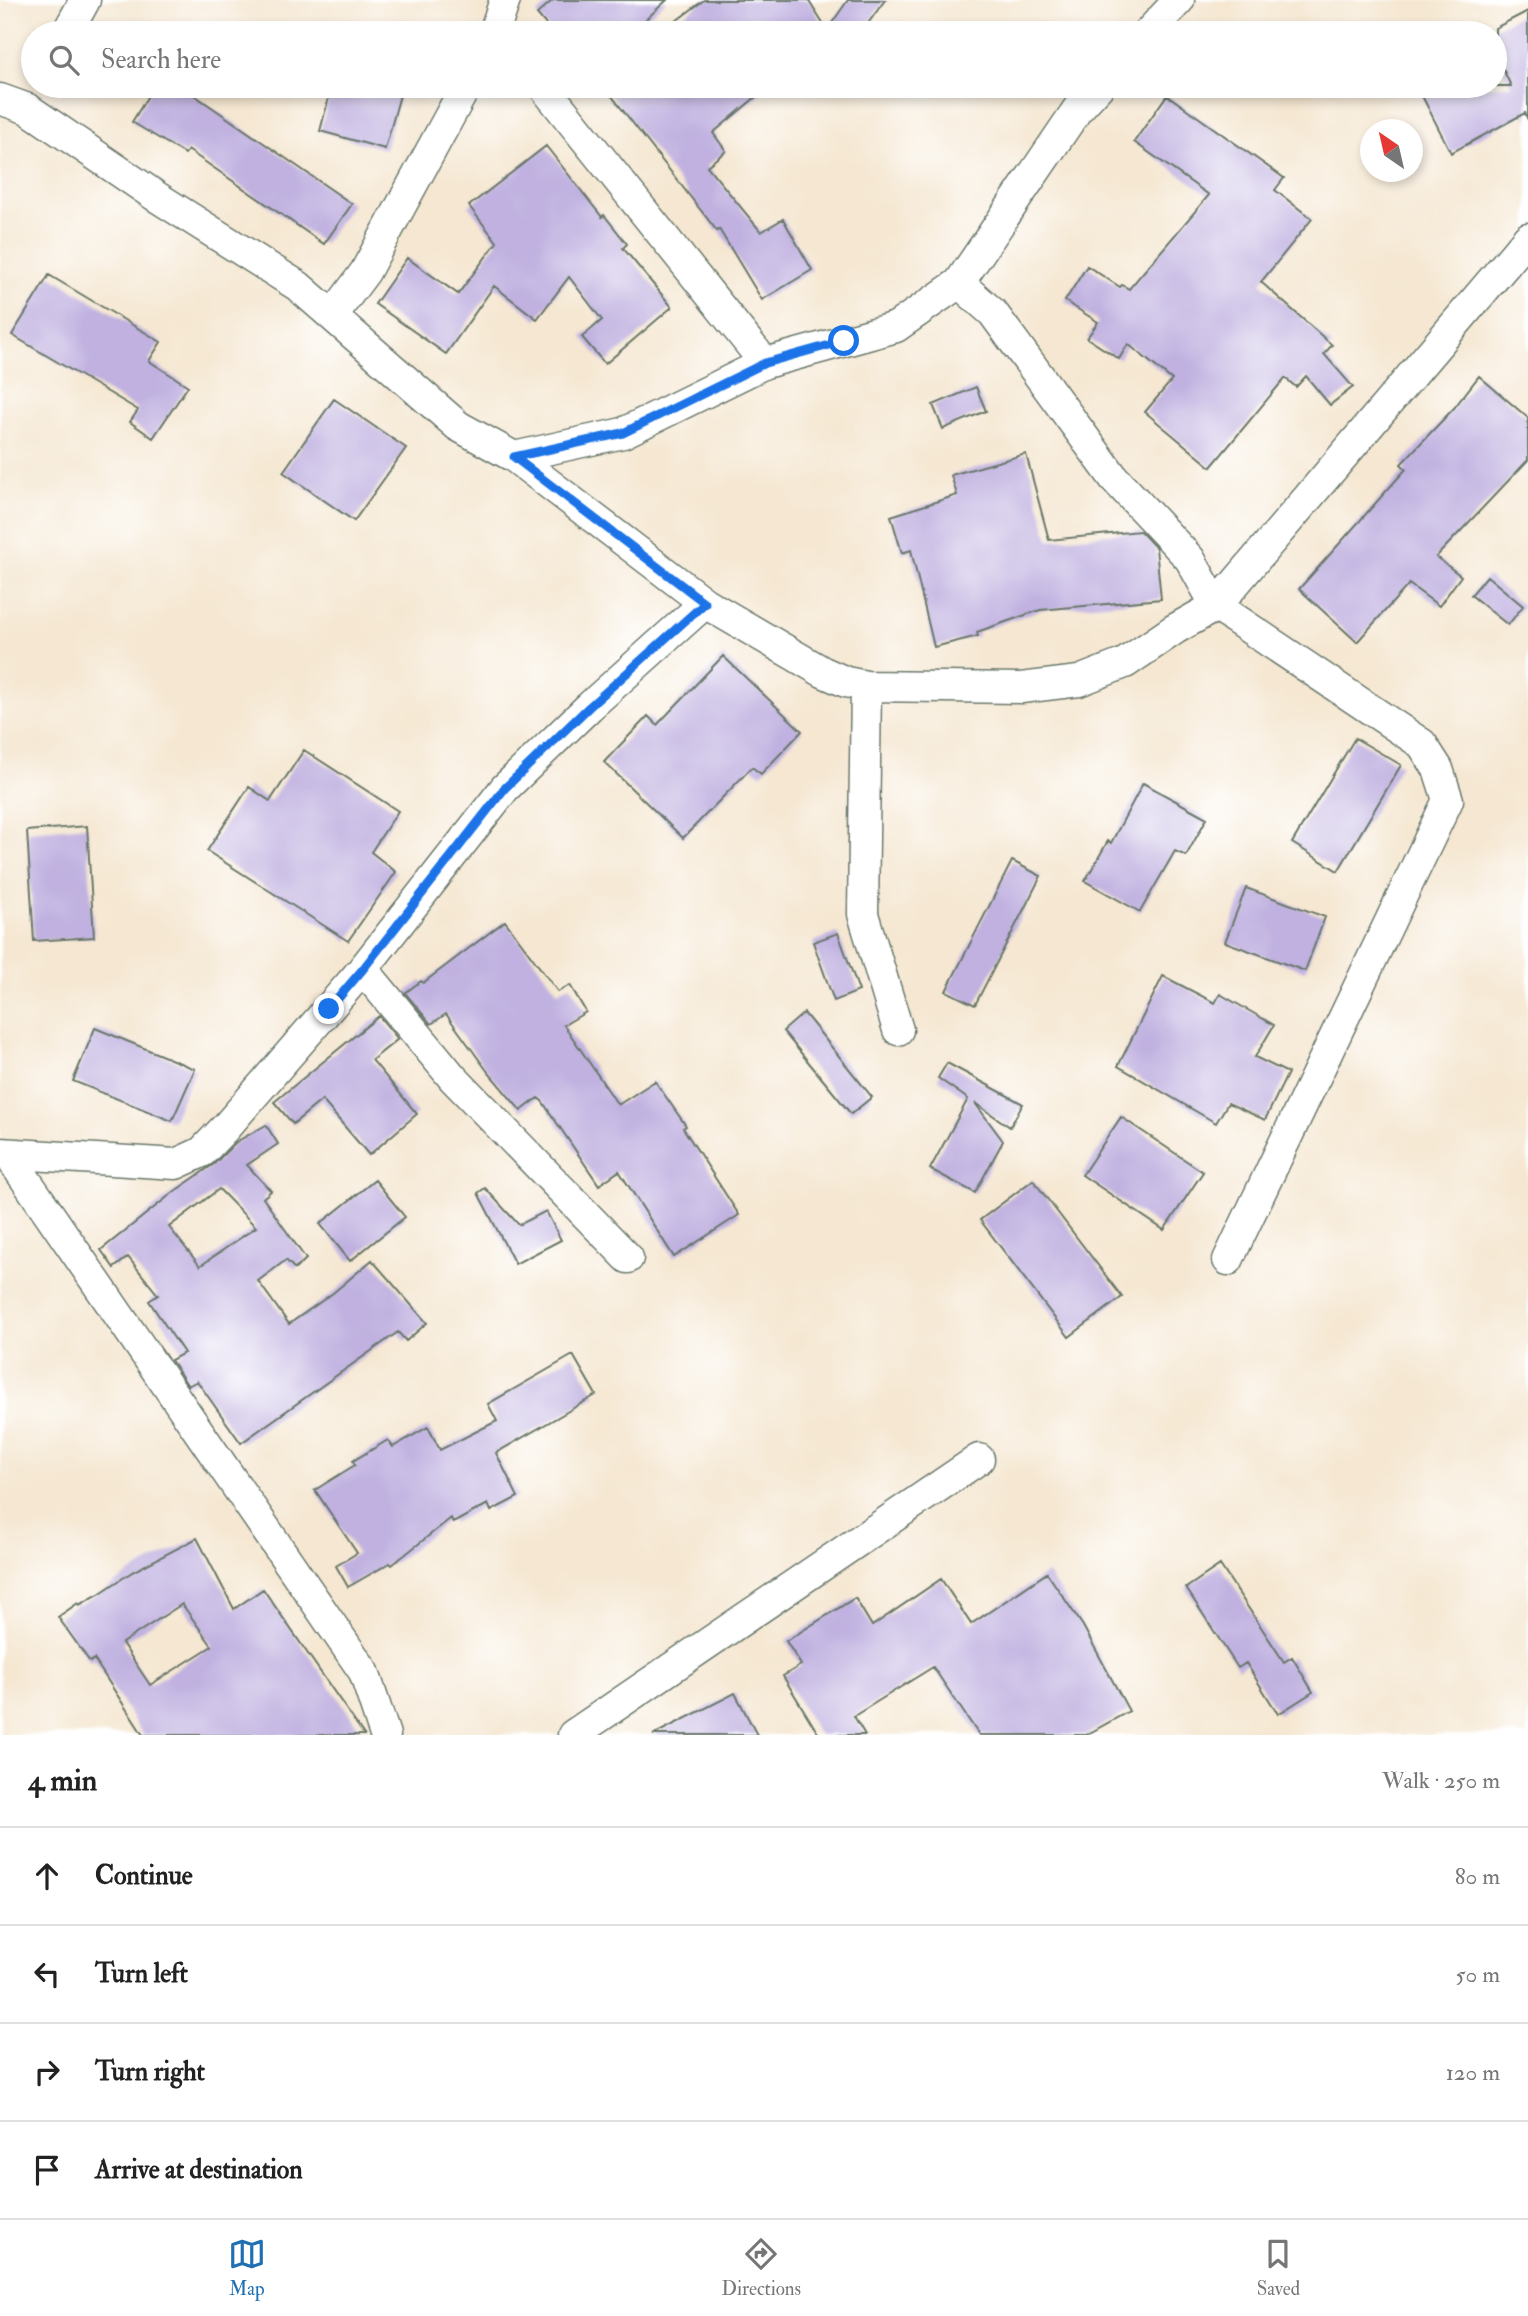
<!DOCTYPE html>
<html lang="en">
<head>
<meta charset="utf-8">
<style>
	body { margin:0; font-family:"IM FELL Double Pica",serif; background:#f6f6f6; color:#222 }
	.compass { position:absolute; left:1360px; top:119px; width:63px; height:63px; border-radius:50%; background:#fff; box-shadow:0 4px 10px #0003; rotate:326deg }
	.stop { position:absolute; width:21px; height:21px; margin:-16px; border:5px solid #1a73e8; border-radius:50%; background:#fff }
	.stop.end { background:#1a73e8; border-color:#fff; box-shadow:0 2px 7px #0008 }
	.list { margin:0; padding:0; list-style:none }
	h2 { display:flex; justify-content:space-between; align-items:center; height:91px; margin:0; padding:0 28px; font-size:30px }
	h2 small { font-size:23px; font-weight:400; color:#767676 }
	.list li { display:grid; grid-template-columns:46px 1fr auto; gap:21px; align-items:center; box-sizing:border-box; height:98px; padding:0 28px; border-top:2px solid #e0e0e0 }
	.list b { display:block; font-size:26px; white-space:nowrap }
	.list em { font-size:23px; font-style:normal; color:#767676 }
	.icon { flex:none; width:38px; height:38px; fill:none; stroke:currentColor; stroke-width:2; stroke-linecap:round; stroke-linejoin:round }
	.map { position:relative; flex:none; width:1528px; height:1735px; overflow:hidden }
	.search { position:absolute; background:#fff; box-shadow:0 4px 10px #0003; left:21px; right:21px; top:21px; height:77px; display:flex; align-items:center; gap:18px; box-sizing:border-box; padding:0 24px; border-radius:38px; color:#767676; font-size:26px }
	.sheet { height:483px; background:#fff }
	nav { display:flex; justify-content:space-around; align-items:center; box-sizing:border-box; height:98px; border-top:2px solid #e0e0e0; background:#fff; font-size:19px; color:#767676 }
	nav a { display:grid; justify-items:center; gap:4px }
	nav .on { color:#1f6fb2 }
	.map>svg:first-child { display:block }
</style>
</head>
<body>
<div class="map">
<svg width="1528" height="1735" viewBox="0 0 1528 1735">
	<rect width="100%" height="100%" fill="#fff"/>
	<filter id="ink" filterUnits="userSpaceOnUse"><feTurbulence type="fractalNoise" baseFrequency=".0143" numOctaves="2"/><feDisplacementMap in="SourceGraphic" scale="14" xChannelSelector="R" yChannelSelector="G"/><feConvolveMatrix kernelMatrix="1 2 1 2 8 2 1 2 1" color-interpolation-filters="sRGB"/></filter>
	<filter id="wash" filterUnits="userSpaceOnUse"><feTurbulence type="fractalNoise" baseFrequency=".00686" numOctaves="4" result="noise"/><feDisplacementMap in="SourceGraphic" scale="28" xChannelSelector="R" yChannelSelector="G"/><feGaussianBlur stdDeviation="1.57" result="paint"/><feColorMatrix in="noise" values="0 0 0 0 0 0 0 0 0 0 0 0 0 0 0 0 0 1.4 0 .05"/><feComposite in="paint" operator="in"/></filter>
	<g filter="url(#wash)">
		<rect width="100%" height="100%" fill="#f5e7d1"/>
		<g id="blocks">
			<path fill="#c0b1e0" fill-rule="evenodd" d="M 553,0 L 667,0 L 631,33 L 553,33 L 537,14 Z
				M 704,0 L 808,0 L 827,30 L 848,0 L 885,0 L 861,33 L 660,33 Z
				M 1528,11 L 1528,120 L 1525,113 L 1451,153 L 1417,86 L 1511,86 L 1495,52 L 1495,28 Z
				M 154,86 L 181,86 L 352,204 L 324,244 L 188,150 L 185,154 L 132,122 Z
				M 332,86 L 363,86 L 400,95 L 385,149 L 320,131 Z
				M 604,86 L 769,86 L 713,133 L 726,151 L 707,166 L 761,232 L 783,219 L 812,270 L 762,300 L 719,229 L 717,231 Z
				M 1167,95 L 1284,178 L 1275,190 L 1312,219 L 1261,282 L 1332,345 L 1324,354 L 1353,387 L 1330,405 L 1306,376 L 1296,387 L 1285,378 L 1211,467 L 1145,412 L 1172,380 L 1128,344 L 1119,359 L 1087,338 L 1098,322 L 1065,301 L 1087,266 L 1120,287 L 1122,285 L 1129,289 L 1209,195 L 1134,142 Z
				M 546,146 L 602,217 L 604,215 L 627,244 L 623,248 L 672,307 L 605,364 L 582,337 L 602,320 L 569,277 L 537,319 L 494,286 L 446,354 L 375,304 L 407,258 L 458,294 L 497,242 L 469,206 Z
				M 49,275 L 161,342 L 149,361 L 188,386 L 153,438 L 130,422 L 138,410 L 12,335 Z
				M 1479,376 L 1528,418 L 1528,460 L 1436,557 L 1461,576 L 1439,606 L 1409,584 L 1357,642 L 1299,589 L 1406,469 L 1401,464 L 1454,408 Z
				M 976,387 L 986,411 L 943,429 L 933,405 Z
				M 334,399 L 406,448 L 354,521 L 283,472 Z
				M 1026,454 L 1049,540 L 1140,531 L 1156,548 L 1161,599 L 1040,610 L 977,632 L 978,636 L 934,647 L 911,550 L 902,553 L 891,516 L 957,495 L 951,475 Z
				M 1487,576 L 1523,606 L 1508,625 L 1471,595 Z
				M 723,656 L 802,731 L 761,774 L 752,767 L 683,838 L 604,762 L 648,716 L 657,725 Z
				M 1355,738 L 1401,765 L 1338,871 L 1292,843 Z
				M 304,750 L 398,811 L 371,852 L 396,872 L 348,941 L 207,851 L 249,787 L 270,801 Z
				M 1143,783 L 1207,818 L 1186,856 L 1175,851 L 1140,912 L 1085,881 L 1108,841 L 1111,843 Z
				M 87,826 L 94,937 L 34,941 L 27,831 Z
				M 1012,861 L 1041,876 L 975,1005 L 946,991 Z
				M 1246,888 L 1325,917 L 1305,971 L 1225,942 Z
				M 505,921 L 558,992 L 570,985 L 586,1012 L 564,1025 L 618,1105 L 655,1081 L 686,1126 L 683,1128 L 739,1215 L 674,1257 L 619,1171 L 599,1185 L 542,1101 L 538,1098 L 521,1111 L 488,1072 L 446,1014 L 431,1024 L 405,993 L 421,981 L 423,983 Z
				M 838,933 L 859,991 L 834,1001 L 813,942 Z
				M 1163,976 L 1215,1003 L 1220,994 L 1274,1025 L 1255,1057 L 1288,1073 L 1265,1120 L 1228,1103 L 1216,1123 L 1118,1066 Z
				M 804,1013 L 872,1097 L 851,1114 L 783,1031 Z
				M 379,1016 L 398,1039 L 372,1060 L 417,1114 L 369,1155 L 322,1100 L 293,1124 L 274,1102 Z
				M 95,1028 L 195,1069 L 172,1121 L 73,1081 Z
				M 947,1063 L 1023,1104 L 1010,1127 L 975,1103 L 1003,1141 L 975,1193 L 930,1169 L 968,1099 L 938,1078 Z
				M 1121,1117 L 1203,1172 L 1164,1230 L 1082,1175 Z
				M 266,1125 L 278,1144 L 247,1165 L 271,1191 L 263,1198 L 306,1259 L 295,1269 L 286,1260 L 258,1281 L 289,1324 L 333,1293 L 372,1260 L 427,1323 L 406,1341 L 398,1332 L 241,1443 L 197,1381 L 188,1386 L 171,1360 L 184,1353 L 149,1301 L 158,1295 L 128,1257 L 114,1268 L 101,1250 L 175,1191 L 214,1164 L 236,1142 ZM 219,1189 L 256,1227 L 200,1266 L 169,1227 Z
				M 375,1180 L 405,1217 L 350,1261 L 320,1224 Z
				M 1033,1180 L 1122,1297 L 1069,1337 L 980,1220 Z
				M 485,1188 L 519,1225 L 546,1211 L 561,1240 L 515,1264 L 478,1193 Z
				M 573,1355 L 596,1395 L 496,1453 L 518,1497 L 491,1511 L 488,1504 L 453,1523 L 451,1518 L 392,1565 L 390,1563 L 348,1587 L 336,1566 L 357,1553 L 315,1490 L 355,1465 L 353,1461 L 388,1440 L 393,1447 L 428,1427 L 440,1450 L 497,1421 L 488,1404 Z
				M 197,1538 L 234,1609 L 263,1589 L 364,1735 L 143,1735 L 94,1659 L 90,1662 L 58,1617 L 78,1603 L 79,1605 L 99,1594 L 132,1572 ZM 182,1604 L 212,1646 L 150,1685 L 122,1643 Z
				M 1220,1565 L 1284,1662 L 1292,1657 L 1313,1692 L 1278,1714 L 1246,1663 L 1238,1668 L 1186,1588 Z
				M 1047,1573 L 1083,1626 L 1129,1711 L 1086,1735 L 979,1735 L 933,1667 L 854,1716 L 865,1735 L 819,1735 L 783,1676 L 801,1665 L 786,1641 L 855,1598 L 872,1626 L 941,1579 L 971,1624 Z
				M 735,1693 L 757,1735 L 653,1735 Z"/>
		</g>
	</g>
	<g filter="url(#ink)">
		<use href="#blocks" fill-opacity="0" stroke="#6a786b" stroke-width="2"/>
		<g fill="none" stroke-linecap="round" stroke-linejoin="round">
			<defs>
				<path id="street" d="M 67,33 L 85,0
					M 494,33 L 505,0
					M 1148,33 L 1179,0
					M 543,86 L 765,363
					M 0,99 L 28,109 L 157,197 L 298,286 L 458,426 L 514,457 L 705,603 L 823,672 L 846,682 L 866,686 L 1021,688 L 1079,681 L 1125,663 L 1175,629 L 1216,606 L 1528,238
					M 959,283 L 993,313 L 1114,478 L 1190,559 L 1216,606 L 1422,744 L 1438,769 L 1448,800 L 1228,1260
					M 333,315 L 365,272 L 466,86
					M 514,457 L 623,433 L 765,363 L 896,327 L 959,283 L 1077,110 L 1099,86
					M 866,686 L 863,914 L 898,1030
					M 363,969 L 453,1078 L 628,1258
					M 0,1153 L 176,1164 L 202,1152 L 226,1127 L 363,969 L 505,788 L 589,707 L 705,603
					M 8,1154 L 364,1672 L 385,1735
					M 573,1735 L 979,1459"/>
			</defs>
			<use href="#street" stroke="#6a786b" stroke-width="33"/>
			<use href="#street" stroke="#fff" stroke-width="30"/>
		</g>
	</g>
	<g fill="none" stroke-linecap="round" stroke-linejoin="round" filter="url(#ink)">
		<path stroke="#1a73e8" stroke-width="9" d="M 329,1009 L 363,969 L 505,788 L 589,707 L 705,603 L 514,457 L 623,433 L 765,363 L 844,341"/>
	</g>
</svg>
<svg class="compass" viewBox="-18 -18 36 36"><path d="M0-13l5 13h-10z" fill="#e53935"/><path d="M0 13l5-13h-10z" fill="#767676"/></svg>
<div class="stop" style="left:844px;top:341px"></div>
<div class="stop end" style="left:329px;top:1009px"></div>
<div class="search"><svg class="icon" aria-label="search" viewBox="0 0 24 24"><circle cx="10" cy="10" r="6"/><path d="M15 15l6 6"/></svg>Search here</div>
</div>
<section class="sheet">
<h2>4 min<small>Walk · 250 m</small></h2>
<ul class="list">
<li><svg class="icon" aria-label="ahead" viewBox="0 0 24 24"><path d="M12 20V5M6 11l6-6 6 6"/></svg><div><b>Continue</b></div><em>80 m</em></li>
<li><svg class="icon" aria-label="left" viewBox="0 0 24 24"><path d="M17 20v-9H6M10 6l-5 5 5 5"/></svg><div><b>Turn left</b></div><em>50 m</em></li>
<li><svg class="icon" aria-label="right" viewBox="0 0 24 24"><path d="M7 20v-9h11M14 6l5 5-5 5"/></svg><div><b>Turn right</b></div><em>120 m</em></li>
<li><svg class="icon" aria-label="arrive" viewBox="0 0 24 24"><path d="M6 21V4h12l-3 4 3 4H6"/></svg><div><b>Arrive at destination</b></div></li>
</ul>
</section>
<nav>
<a class="on"><svg class="icon" aria-label="map" viewBox="0 0 24 24"><path d="M3 6l6-2 6 2 6-2v14l-6 2-6-2-6 2zM9 4v14M15 6v14"/></svg>Map</a>
<a><svg class="icon" aria-label="directions" viewBox="0 0 24 24"><path d="M12 3l9 9-9 9-9-9zM9 14v-3h6M13 9l2 2-2 2"/></svg>Directions</a>
<a><svg class="icon" aria-label="saved" viewBox="0 0 24 24"><path d="M7 4h10v16l-5-4-5 4z"/></svg>Saved</a>
</nav>
</body>
</html>
